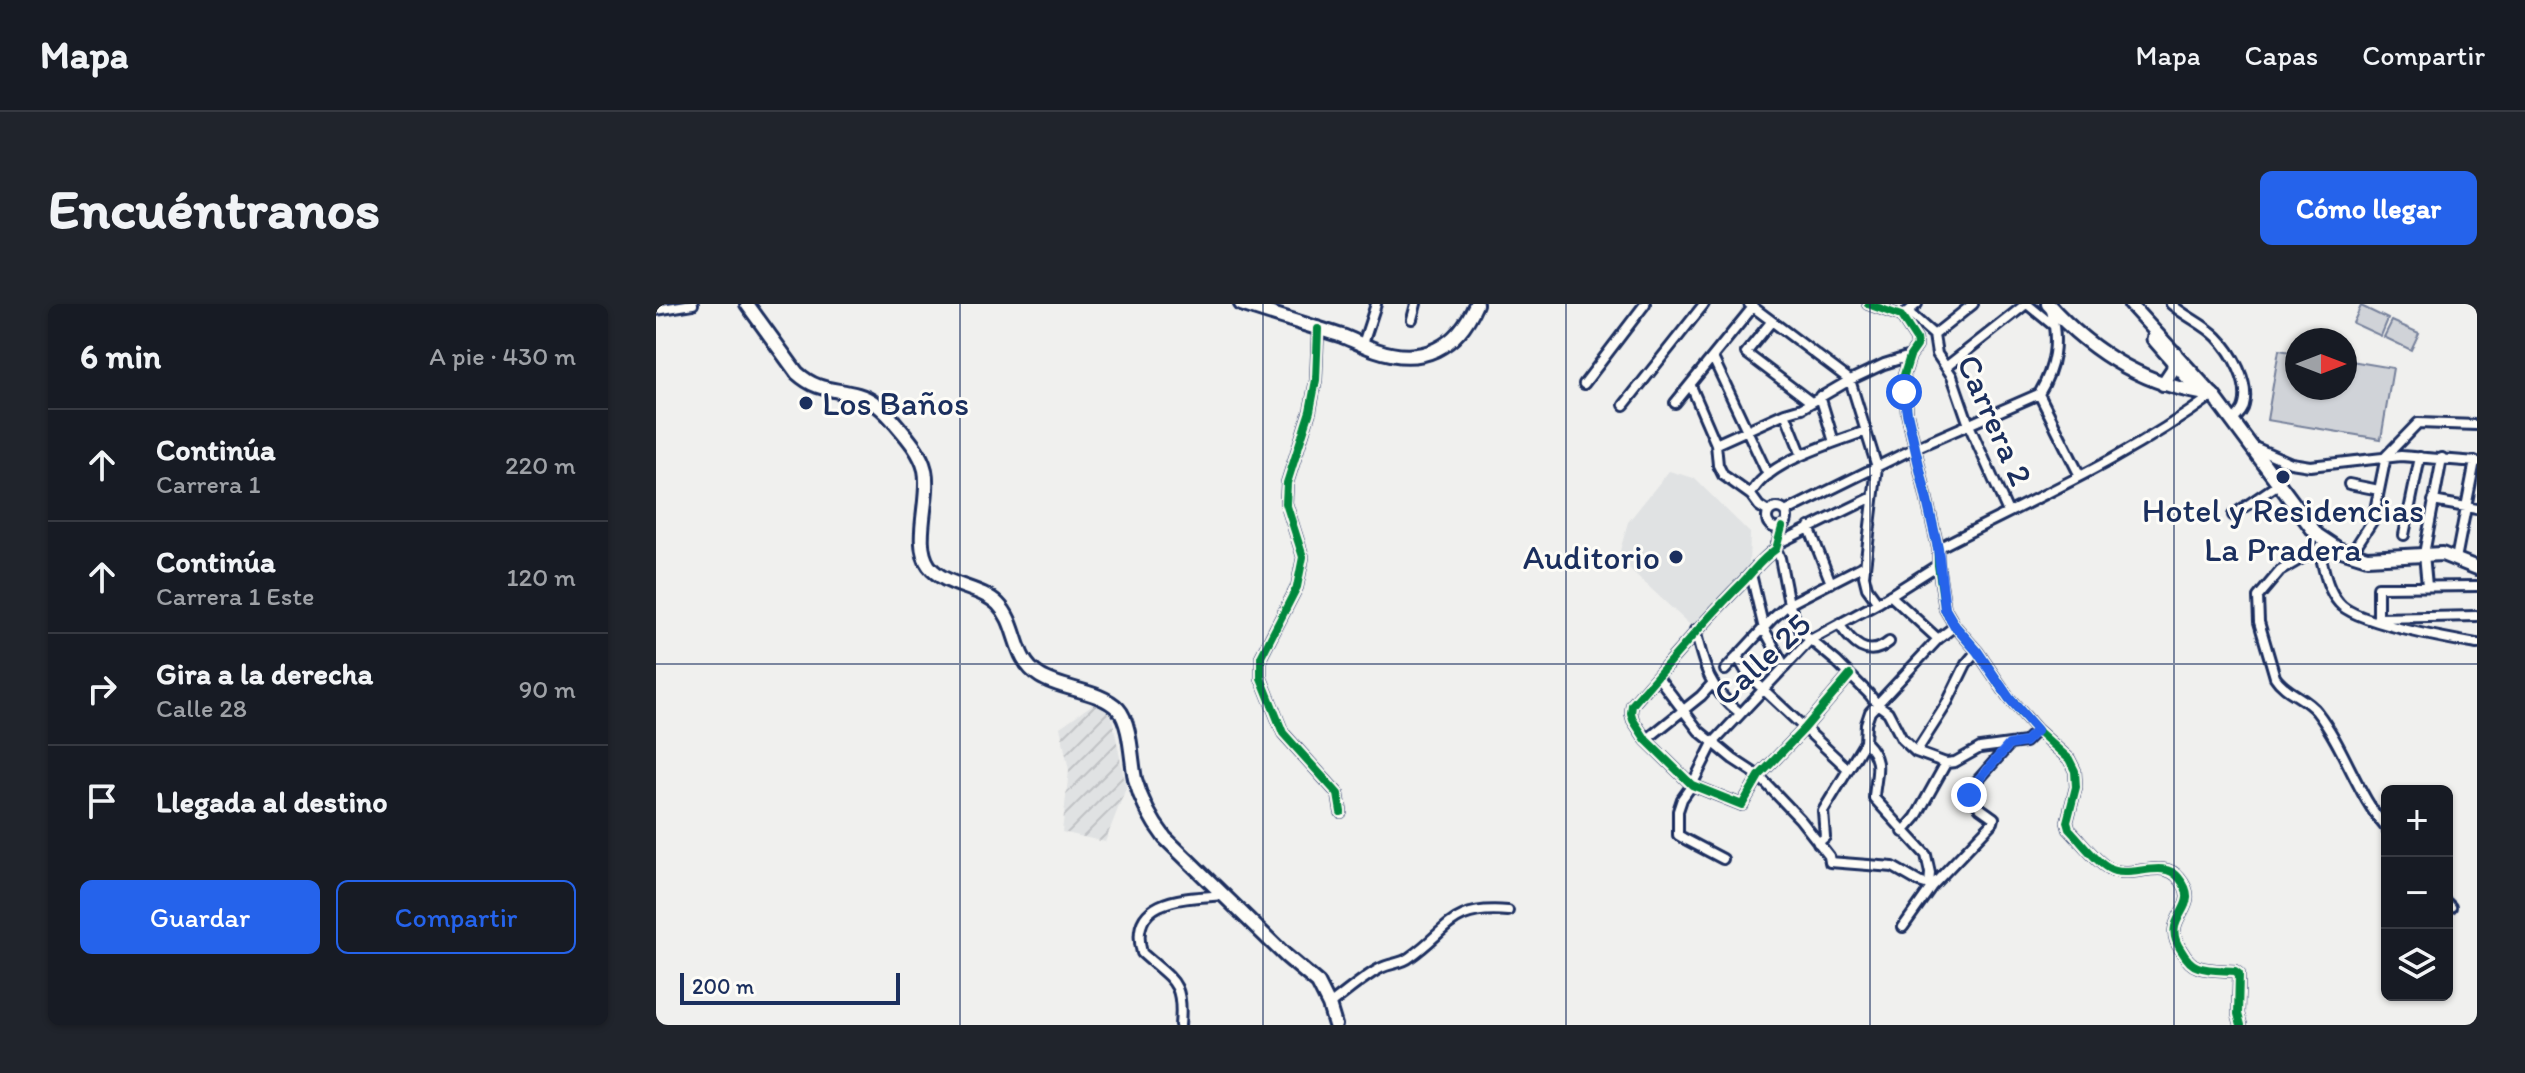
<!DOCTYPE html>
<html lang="es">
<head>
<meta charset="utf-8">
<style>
	body { margin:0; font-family:Itim,sans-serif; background:#20242c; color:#f1f3f6 }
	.controls { position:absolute; right:24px; bottom:24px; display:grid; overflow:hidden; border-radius:12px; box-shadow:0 2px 6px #0004 }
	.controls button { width:72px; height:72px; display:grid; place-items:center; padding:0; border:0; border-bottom:2px solid #363941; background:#171b24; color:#f1f3f6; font:40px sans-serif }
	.compass { position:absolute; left:1629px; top:24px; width:72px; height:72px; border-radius:50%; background:#171b24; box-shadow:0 2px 6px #0004; rotate:90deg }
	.scale { position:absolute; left:24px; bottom:20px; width:220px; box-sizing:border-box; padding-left:8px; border:4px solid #1b2f5e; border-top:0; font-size:22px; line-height:28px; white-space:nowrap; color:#1b2f5e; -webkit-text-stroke:6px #fdfcf7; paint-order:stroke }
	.stop { position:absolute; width:24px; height:24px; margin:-18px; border:6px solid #2563eb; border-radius:50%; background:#fff }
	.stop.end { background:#2563eb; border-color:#fff; box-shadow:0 2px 8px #0008 }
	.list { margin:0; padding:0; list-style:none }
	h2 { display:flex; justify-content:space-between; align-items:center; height:104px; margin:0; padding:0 32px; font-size:34px }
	h2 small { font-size:26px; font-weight:400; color:#9ea1a6 }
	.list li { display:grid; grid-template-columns:52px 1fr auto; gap:24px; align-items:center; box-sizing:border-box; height:112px; padding:0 32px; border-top:2px solid #363941 }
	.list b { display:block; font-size:30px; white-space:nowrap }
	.list p { margin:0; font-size:26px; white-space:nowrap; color:#9ea1a6 }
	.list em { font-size:26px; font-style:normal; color:#9ea1a6 }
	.actions { display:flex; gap:16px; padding:24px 32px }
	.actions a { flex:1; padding:18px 0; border:2px solid #2563eb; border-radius:12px; text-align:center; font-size:28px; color:#2563eb }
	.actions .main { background:#2563eb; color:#fff }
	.icon { flex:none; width:44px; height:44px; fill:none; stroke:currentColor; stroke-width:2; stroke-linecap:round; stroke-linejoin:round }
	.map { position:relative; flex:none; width:1821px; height:721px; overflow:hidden; border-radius:12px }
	header { display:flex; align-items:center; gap:48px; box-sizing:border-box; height:112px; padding:0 40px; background:#171b24; border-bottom:2px solid #363941 }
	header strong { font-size:38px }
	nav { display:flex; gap:44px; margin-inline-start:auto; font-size:28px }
	.intro { display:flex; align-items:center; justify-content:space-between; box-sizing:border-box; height:192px; padding:0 48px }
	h1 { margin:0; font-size:56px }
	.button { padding:20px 36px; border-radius:12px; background:#2563eb; color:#fff; font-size:28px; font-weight:700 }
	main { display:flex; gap:48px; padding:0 48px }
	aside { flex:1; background:#171b24; border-radius:12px; box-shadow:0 2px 6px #0004 }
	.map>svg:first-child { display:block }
</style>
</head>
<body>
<header>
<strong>Mapa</strong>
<nav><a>Mapa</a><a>Capas</a><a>Compartir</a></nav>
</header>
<div class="intro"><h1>Encuéntranos</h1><a class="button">Cómo llegar</a></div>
<main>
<aside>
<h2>6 min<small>A pie · 430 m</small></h2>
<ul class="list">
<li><svg class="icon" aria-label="ahead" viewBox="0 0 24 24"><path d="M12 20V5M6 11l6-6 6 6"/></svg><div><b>Continúa</b><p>Carrera 1</p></div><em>220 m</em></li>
<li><svg class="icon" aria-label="ahead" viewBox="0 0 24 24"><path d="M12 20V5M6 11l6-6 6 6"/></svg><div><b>Continúa</b><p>Carrera 1 Este</p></div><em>120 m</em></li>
<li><svg class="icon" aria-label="right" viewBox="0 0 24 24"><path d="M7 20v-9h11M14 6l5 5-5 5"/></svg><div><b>Gira a la derecha</b><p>Calle 28</p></div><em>90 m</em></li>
<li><svg class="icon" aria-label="arrive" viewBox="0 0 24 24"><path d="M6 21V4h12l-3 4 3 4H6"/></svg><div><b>Llegada al destino</b></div></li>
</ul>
<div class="actions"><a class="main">Guardar</a><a>Compartir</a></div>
</aside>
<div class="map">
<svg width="1821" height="721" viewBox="0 0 1821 721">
	<defs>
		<pattern id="industrial-furrows" width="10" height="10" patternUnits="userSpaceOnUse" patternTransform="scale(2)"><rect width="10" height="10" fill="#e0e2e3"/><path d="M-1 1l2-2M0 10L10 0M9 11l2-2" fill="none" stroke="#c0c2c5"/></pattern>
	</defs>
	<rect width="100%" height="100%" fill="#f0f0ee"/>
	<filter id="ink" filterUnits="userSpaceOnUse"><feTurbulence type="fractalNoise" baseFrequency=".0125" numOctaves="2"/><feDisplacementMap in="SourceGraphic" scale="16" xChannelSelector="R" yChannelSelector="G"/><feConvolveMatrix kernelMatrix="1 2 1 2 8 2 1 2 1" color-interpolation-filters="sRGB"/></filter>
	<g filter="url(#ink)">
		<path fill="#e0e2e3" d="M 1013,167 L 1038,174 L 1094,229 L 1093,262 L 1035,322 L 962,254 L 972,218 Z"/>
		<path fill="url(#industrial-furrows)" d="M 440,398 L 456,413 L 470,484 L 449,538 L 406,528 L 413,466 L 404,423 Z"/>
		<path fill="#d0d3d8" stroke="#76819b" stroke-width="2" d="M 1705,2 L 1732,15 L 1725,32 L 1697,19 Z
			M 1736,17 L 1763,29 L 1755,46 L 1728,33 Z
			M 1623,46 L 1641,49 L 1641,84 L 1689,84 L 1689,56 L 1737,64 L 1725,135 L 1611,116 Z"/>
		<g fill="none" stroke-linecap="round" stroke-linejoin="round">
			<defs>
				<path id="street" d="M 1093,0 L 1194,76 L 1221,163 L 1208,272 L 1211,284 L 1222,299
					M 1212,0 L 1245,12 L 1260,35 L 1261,42 L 1254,52 L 1248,71 L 1251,109 L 1282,244 L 1282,261 L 1289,305 L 1299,322 L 1321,347 L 1353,394 L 1381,426 L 1413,455 L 1419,467 L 1420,483 L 1411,518 L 1413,525 C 1425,537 1438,556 1452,564 C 1473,577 1507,553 1523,574 C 1549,605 1502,612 1525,646 C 1529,653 1535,661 1542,663 C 1554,667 1567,666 1579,667 L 1583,670 L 1582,710 L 1585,721
					M 1371,0 L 1398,22
					M 1515,0 C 1530,13 1548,20 1561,33 C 1576,48 1594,79 1588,101 C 1587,107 1582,112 1577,116
					M 0,6 L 37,0
					M 1252,8 L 1278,31 L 1281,50 L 1296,72 L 1313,121 L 1352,208
					M 1249,10 L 1261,0
					M 756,15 L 760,0
					M 1115,18 L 1090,49 L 1155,98
					M 662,25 L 660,76 L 654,107 L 631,179 L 630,199 L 647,253 L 641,283 L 605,353 L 605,374 L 627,429 L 682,490 L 685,508
					M 1278,31 L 1317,0
					M 707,40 L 720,0
					M 1057,54 L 1112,171
					M 1290,63 L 1370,0
					M 928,80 L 989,0
					M 1035,82 L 1060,140 L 1062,161 L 1067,171 L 1095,191 L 1103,202 L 1112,208
					M 1383,90 L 1424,172
					M 1164,92 L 1178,138
					M 1019,99 L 1097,3
					M 968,101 L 1048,0
					M 1129,109 L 1145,149
					M 1060,140 L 1129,109 L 1146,104 L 1194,76 L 1228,60 L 1254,52
					M 1598,143 L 1635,159 L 1654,162 L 1745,152 L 1821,158
					M 1693,180 L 1723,186
					M 1095,191 C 1109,158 1178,139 1210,127
					M 1777,197 L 1821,205
					M1111 214a10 10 0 1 1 20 0a10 10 0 1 1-20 0Z
					M 1129,208 L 1259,144 L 1383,90 C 1399,63 1403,38 1395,6
					M 1577,211 L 1624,179
					M 1126,223 L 1120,245 C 1103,257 1099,266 1085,280 C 1046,319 1012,360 976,401 L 975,409 L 977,416 L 990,436 L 1036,481 L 1086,501 L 1103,472 L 1148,425 L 1194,371
					M 1153,223 L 1175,279
					M 1748,231 L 1764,153
					M 1672,239 L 1624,267 L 1602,293 L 1603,318 L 1619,373 C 1629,389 1650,393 1661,408 C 1689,444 1701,491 1731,525
					M 1121,240 L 1217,193
					M 1282,244 C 1375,196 1472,154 1557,91
					M 1120,245 L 1124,254 L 1133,300 L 1145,328 L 1181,358 L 1213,390 L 1221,400 L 1232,408 L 1246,435 L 1260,448 L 1290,459 L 1299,458 L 1324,444 L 1369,438 L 1381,426
					M 1663,246 C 1668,264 1670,284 1683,299 C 1699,319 1793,335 1821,340
					M 1695,250 L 1717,216 L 1730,152 L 1762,119 L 1821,121
					M 1800,255 L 1819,157
					M 1095,270 L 1108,325 L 1129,363
					M 1771,282 L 1768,250 L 1786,154
					M 1821,282 L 1722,283 L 1722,314 L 1821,312
					M 1234,291 L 1282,335
					M 1183,320 C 1196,339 1211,356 1233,338
					M 1039,326 C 1048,362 1053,385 1084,409
					M 1081,352 L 1092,371 L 1191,464
					M 1069,366 L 1116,315 L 1133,300 L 1209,261
					M 1001,372 L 1043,427 L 1077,455 L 1103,472 L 1144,515 L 1173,552 L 1174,558 L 1237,563 L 1263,578 L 1276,582
					M 990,436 L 1045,392 L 1056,380
					M 1209,438 C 1229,458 1219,471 1218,494 L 1270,551 L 1274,569 L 1273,581
					M 1209,438 L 1210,420 L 1214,408 L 1282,335 L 1299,322
					M 1260,448 L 1290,401 L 1310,360 L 1321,347
					M 1247,528 L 1260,513 L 1290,459
					M 1162,539 L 1169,533 L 1167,507 L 1209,438
					M 1067,555 L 1027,534 L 1022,531 L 1022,507 L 1026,495 L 1036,481 L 1057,439 L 1154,336 L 1222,299 L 1282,261
					M 1791,599 L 1795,603
					M 1247,623 L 1276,582 L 1337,518 L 1338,514 L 1324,504 L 1313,491 L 1315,484 L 1353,441
					M 673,701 C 690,689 707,673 725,664 C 734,659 746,660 754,653 C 794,625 794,602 852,607
					M 524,721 C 528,677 517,677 486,649 C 471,593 530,594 569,591"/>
				<path id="secondary" d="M 1474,0 L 1557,91
					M 1497,35 L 1544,89"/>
				<path id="primary" d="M 91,0 L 141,69 C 162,88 177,84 202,91 C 217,95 231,109 240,120 C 252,134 265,149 269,166 C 275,194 256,239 273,262 C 289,283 324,282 342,300 C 363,321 356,355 384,372 C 406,386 444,386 462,405 C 475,419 475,456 479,475 C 485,497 495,516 509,534 L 630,652 L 662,679 L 673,701 L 679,721
					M 585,0 C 618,11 652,21 686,32 C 697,36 708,42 720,46 C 766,62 801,44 820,0
					M 1392,0 C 1437,50 1490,82 1557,91 L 1661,231 L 1682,245 L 1711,254 L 1786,250 L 1821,264
					M 1507,80 L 1517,65 L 1519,49"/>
			</defs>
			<use href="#street" stroke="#1b2f5e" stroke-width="14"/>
			<use href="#secondary" stroke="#1b2f5e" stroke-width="17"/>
			<use href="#primary" stroke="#1b2f5e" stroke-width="18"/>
			<use href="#street" stroke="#fdfcf7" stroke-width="8"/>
			<use href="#secondary" stroke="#fdfcf7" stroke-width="11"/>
			<use href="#primary" stroke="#fdfcf7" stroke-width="12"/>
			<defs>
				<path id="cycleway" d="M 1212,0 L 1245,12 L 1260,35 L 1261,42 L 1254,52 L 1248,71 L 1251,109 L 1282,244 L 1282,261 L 1289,305 L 1299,322 L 1321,347 L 1353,394 L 1381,426 L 1413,455 L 1419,467 L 1420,483 L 1411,518 L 1413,525 C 1425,537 1438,556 1452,564 C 1473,577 1507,553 1523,574 C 1549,605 1502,612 1525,646 C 1529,653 1535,661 1542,663 C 1554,667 1567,666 1579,667 L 1583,670 L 1582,710 L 1585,721
					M 662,25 L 660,76 L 654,107 L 631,179 L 630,199 L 647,253 L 641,283 L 605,353 L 605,374 L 627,429 L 682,490 L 685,508
					M 1126,223 L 1120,245 C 1103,257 1099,266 1085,280 C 1046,319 1012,360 976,401 L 975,409 L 977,416 L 990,436 L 1036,481 L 1086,501 L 1103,472 L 1148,425 L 1194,371"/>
			</defs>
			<use href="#cycleway" stroke="#fdfcf7" stroke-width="13"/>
			<use href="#cycleway" stroke="#00873e" stroke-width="8"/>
		</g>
	</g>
	<g fill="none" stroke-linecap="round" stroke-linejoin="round" filter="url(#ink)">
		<path stroke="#2563eb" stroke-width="10" d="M 1248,88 L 1251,109 L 1282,244 L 1289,305 L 1299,322 L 1321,347 L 1353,394 L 1381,426 L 1369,438 L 1353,441 L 1315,484 L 1313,491"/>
	</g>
	<path fill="none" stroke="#1b2f5e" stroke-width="2" stroke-opacity="0.55" d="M 304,0 L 304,721M 607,0 L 607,721M 910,0 L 910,721M 1214,0 L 1214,721M 1518,0 L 1518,721M 0,360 L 1821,360"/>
	<g fill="#1b2f5e" stroke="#fdfcf7" stroke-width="3">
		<circle cx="150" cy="99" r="8"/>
		<circle cx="1627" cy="173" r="8"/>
		<circle cx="1020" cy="253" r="8"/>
	</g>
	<g text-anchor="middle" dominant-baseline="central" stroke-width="6" stroke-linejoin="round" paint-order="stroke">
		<g font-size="34" fill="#1b2f5e" stroke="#fdfcf7" text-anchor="start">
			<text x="166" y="99">Los Baños</text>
			<text x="1627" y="206" text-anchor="middle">Hotel y Residencias<tspan x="1627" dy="39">La Pradera</tspan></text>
			<text x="1004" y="253" text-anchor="end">Auditorio</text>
		</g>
		<g font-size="34" fill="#1b2f5e" stroke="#fdfcf7">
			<text transform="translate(1339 116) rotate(66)">Carrera 2</text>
			<text transform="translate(1106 355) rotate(-43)">Calle 25</text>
		</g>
	</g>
</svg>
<div class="controls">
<button>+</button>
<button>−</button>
<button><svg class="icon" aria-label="layers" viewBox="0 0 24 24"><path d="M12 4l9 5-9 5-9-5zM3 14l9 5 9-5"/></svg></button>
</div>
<svg class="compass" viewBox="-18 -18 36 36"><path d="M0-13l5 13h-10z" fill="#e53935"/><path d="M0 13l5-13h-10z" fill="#9ea1a6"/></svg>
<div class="scale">200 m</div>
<div class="stop" style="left:1248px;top:88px"></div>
<div class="stop end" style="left:1313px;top:491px"></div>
</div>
</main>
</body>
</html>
